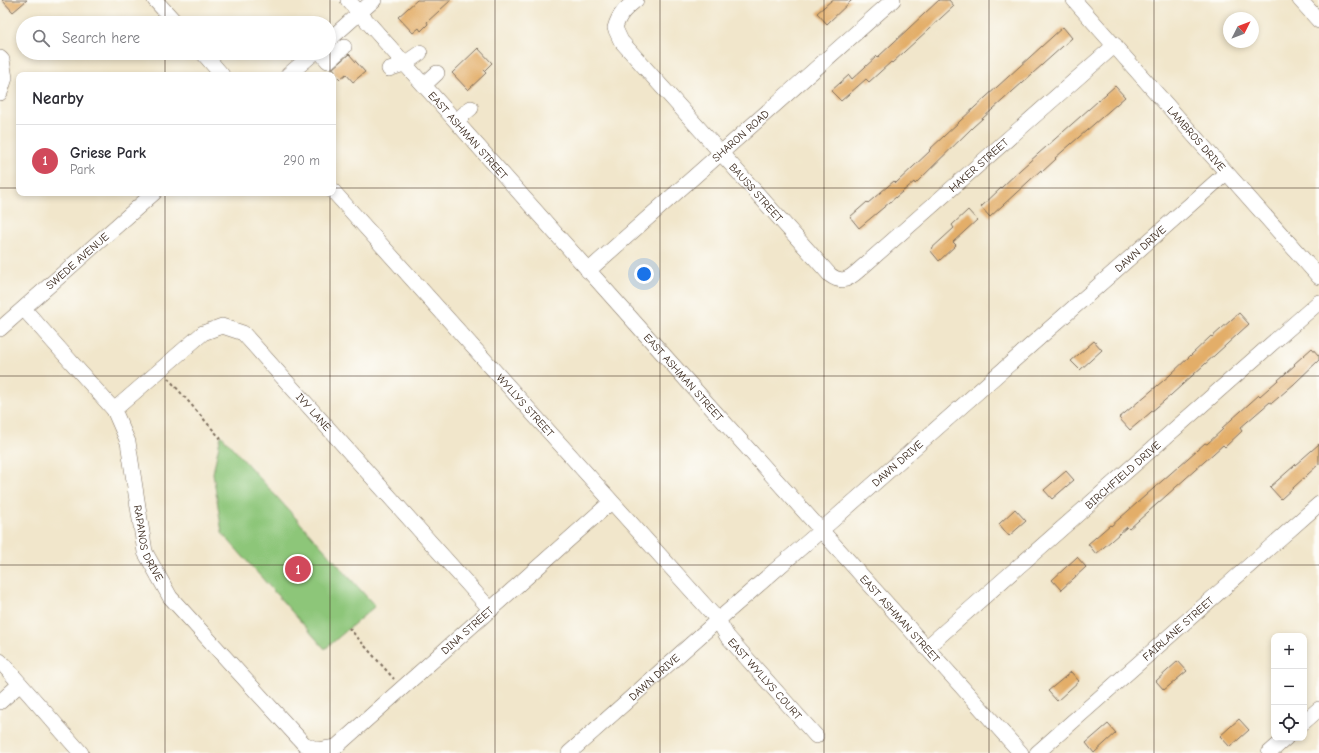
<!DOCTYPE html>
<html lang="en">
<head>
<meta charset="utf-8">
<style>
	body { margin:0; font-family:"Comic Neue",sans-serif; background:#f2f2f3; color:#2b2b33 }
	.controls { position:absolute; right:12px; bottom:12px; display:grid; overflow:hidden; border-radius:8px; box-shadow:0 2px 6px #0003 }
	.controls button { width:36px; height:36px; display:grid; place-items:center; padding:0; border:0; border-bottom:1px solid #e1e1e2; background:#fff; color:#2b2b33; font:20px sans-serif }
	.compass { position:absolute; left:1223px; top:12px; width:36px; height:36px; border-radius:50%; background:#fff; box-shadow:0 2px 6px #0003; rotate:48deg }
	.you { position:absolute; left:644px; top:274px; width:14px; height:14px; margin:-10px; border:3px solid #fff; border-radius:50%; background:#1a73e8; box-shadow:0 0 0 6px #1a73e833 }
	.badge { display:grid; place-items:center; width:26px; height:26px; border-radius:50%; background:#d1495b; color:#fff; font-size:13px; font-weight:700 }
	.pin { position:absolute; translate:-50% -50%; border:2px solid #fff; box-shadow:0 1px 4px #0006 }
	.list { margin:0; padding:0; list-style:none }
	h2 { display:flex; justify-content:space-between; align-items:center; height:52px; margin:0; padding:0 16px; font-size:17px }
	h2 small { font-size:13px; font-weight:400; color:#7c7c81 }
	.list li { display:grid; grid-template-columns:26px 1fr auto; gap:12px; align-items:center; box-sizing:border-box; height:72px; padding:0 16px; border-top:1px solid #e1e1e2 }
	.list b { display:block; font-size:15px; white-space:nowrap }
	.list p { margin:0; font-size:13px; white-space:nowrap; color:#7c7c81 }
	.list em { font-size:13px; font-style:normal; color:#7c7c81 }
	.icon { flex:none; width:22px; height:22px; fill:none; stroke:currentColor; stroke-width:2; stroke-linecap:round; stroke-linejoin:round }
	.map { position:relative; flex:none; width:1319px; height:753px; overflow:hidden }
	.search { position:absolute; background:#fff; box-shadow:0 2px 6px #0003; left:16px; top:16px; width:320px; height:44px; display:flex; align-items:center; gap:10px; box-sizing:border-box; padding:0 14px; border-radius:22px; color:#7c7c81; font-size:15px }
	.panel { position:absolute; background:#fff; box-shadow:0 2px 6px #0003; left:16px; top:72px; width:320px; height:124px; border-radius:8px }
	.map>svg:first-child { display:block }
</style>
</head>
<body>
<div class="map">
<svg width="1319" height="753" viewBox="0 0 1319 753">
	<rect width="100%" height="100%" fill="#fdfcf7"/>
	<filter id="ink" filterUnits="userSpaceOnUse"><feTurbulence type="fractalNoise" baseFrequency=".025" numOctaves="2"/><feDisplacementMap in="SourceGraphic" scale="8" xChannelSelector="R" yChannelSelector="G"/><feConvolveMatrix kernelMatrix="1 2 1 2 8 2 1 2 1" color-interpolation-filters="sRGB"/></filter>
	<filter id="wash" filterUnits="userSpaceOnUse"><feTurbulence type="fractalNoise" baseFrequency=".012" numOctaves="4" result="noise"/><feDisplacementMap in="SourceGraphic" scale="16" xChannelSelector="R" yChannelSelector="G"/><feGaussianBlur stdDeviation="0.9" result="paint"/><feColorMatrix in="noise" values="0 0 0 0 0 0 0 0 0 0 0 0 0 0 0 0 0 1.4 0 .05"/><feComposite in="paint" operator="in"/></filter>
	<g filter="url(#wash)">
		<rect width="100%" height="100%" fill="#f1e6cb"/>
		<path fill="#8dc679" stroke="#64784c" d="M 221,435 L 375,606 L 325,649 L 222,533 L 213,473 Z"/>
		<g id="blocks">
			<path fill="#e3ae69" d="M 2,0 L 27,0 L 13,12 Z
				M 417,0 L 451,0 L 427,22 L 428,24 L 421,31 L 419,28 L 413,33 L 398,17 Z
				M 832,0 L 852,0 L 827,24 L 817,13 Z
				M 939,0 L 949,0 L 954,6 L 892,63 L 891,62 L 869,82 L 866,79 L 841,101 L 831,91 L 849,75 L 852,79 L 877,56 L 878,57 Z
				M 1063,27 L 1072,38 L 973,127 L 915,184 L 914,182 L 859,228 L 850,217 L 867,202 L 868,203 L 894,181 L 896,183 L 930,151 L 929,150 L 975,107 Z
				M 478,48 L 492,63 L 484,71 L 486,73 L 468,90 L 452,73 Z
				M 349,54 L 365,72 L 353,82 L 346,74 L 340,79 L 333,72 L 335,71 L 333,68 Z
				M 1115,86 L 1125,97 L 1055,158 L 1056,159 L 1042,172 L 1041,170 L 990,217 L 981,207 L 1021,169 Z
				M 968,210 L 977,220 L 953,242 L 956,245 L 939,261 L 930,250 L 954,228 L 952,225 Z
				M 1239,313 L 1249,324 L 1171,395 L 1130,430 L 1119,418 L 1170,375 L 1211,336 L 1212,337 Z
				M 1094,341 L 1102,350 L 1080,370 L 1071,361 Z
				M 1312,348 L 1319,356 L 1319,360 L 1294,384 L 1272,403 L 1270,402 L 1240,428 L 1242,431 L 1225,447 L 1223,445 L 1129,529 L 1127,527 L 1096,554 L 1088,544 L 1110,525 L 1111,526 L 1205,443 L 1207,444 L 1223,429 L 1222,428 L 1259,395 L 1260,396 L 1295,365 L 1294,364 Z
				M 1319,444 L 1319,464 L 1281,499 L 1270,487 Z
				M 1066,471 L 1074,480 L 1052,499 L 1044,490 Z
				M 1015,509 L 1026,521 L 1009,536 L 999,524 Z
				M 1077,557 L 1086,567 L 1061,590 L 1052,580 Z
				M 1178,661 L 1187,671 L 1164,690 L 1156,681 Z
				M 1071,672 L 1079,681 L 1057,701 L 1048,691 Z
				M 1239,719 L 1249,730 L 1230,747 L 1220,736 Z
				M 1108,724 L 1116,733 L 1094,753 L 1086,743 Z"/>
		</g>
	</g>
	<g filter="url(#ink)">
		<use href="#blocks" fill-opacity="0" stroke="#7b6c5b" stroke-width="1"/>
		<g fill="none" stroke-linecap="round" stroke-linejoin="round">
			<defs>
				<g id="minor">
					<path d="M 155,0 L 176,23"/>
					<path id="s1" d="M 348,0 C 571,252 796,503 1021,753"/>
					<path id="s2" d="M 636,0 C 625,9 619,14 615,28 L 621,41 L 830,275 C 842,284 849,279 859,270 L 1115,45"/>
					<path id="s3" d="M 1074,0 L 1319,277"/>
					<path d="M 1300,0 L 1319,21"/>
					<path d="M 329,40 L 374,0"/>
					<path d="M 203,53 L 222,75"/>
					<path d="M 321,53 L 328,61 L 344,47"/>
					<path d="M 0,58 L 2,60 L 5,78 L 0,93"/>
					<path d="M 389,69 L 404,64 L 420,53"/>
					<path d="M 288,75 L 314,53"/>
					<path d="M 424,85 L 437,73"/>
					<path d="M 456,121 L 471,108"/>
					<path id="s4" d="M 333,191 L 718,620 L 727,636 L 816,736"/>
					<path id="s5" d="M 588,271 L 893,0"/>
					<path id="s6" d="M 24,309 L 114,410 L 128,442 L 145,552 L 170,597 L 304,744 L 318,750 L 336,747 L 611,502"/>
					<path id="s7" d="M 0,329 L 154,193"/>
					<path id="s8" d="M 114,410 L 203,333 L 222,326 L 243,333 L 491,610"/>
					<path id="s9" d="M 926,648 L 1319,302"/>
					<path d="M 0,661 L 81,753"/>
					<path d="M 0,702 L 20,684"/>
					<path d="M 1304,722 L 1319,709"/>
					<path id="s10" d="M 569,753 L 718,620 L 834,519 L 1226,173"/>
					<path id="s11" d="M 1037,753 L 1319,504"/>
					<path d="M 1269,753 L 1286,738"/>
				</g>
			</defs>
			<use href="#minor" stroke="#7b6c5b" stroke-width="16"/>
			<path stroke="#7b6c5b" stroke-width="2" stroke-dasharray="3 3" stroke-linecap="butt" d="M 168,378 L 221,439
				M 349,628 L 394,679"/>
			<use href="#minor" stroke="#fff" stroke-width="15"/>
		</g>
	</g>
	<path fill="none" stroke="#3b2a1e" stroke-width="1" stroke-opacity="0.55" d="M 165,0 L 165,23M 330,0 L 330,75M 495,0 L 495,753M 660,0 L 660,753M 824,0 L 824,753M 989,0 L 989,753M 1154,0 L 1154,753M 165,53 L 165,75M 0,188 L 19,188M 333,188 L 1319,188M 165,193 L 165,753M 330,193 L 330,753M 0,376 L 1319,376M 0,565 L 1319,565"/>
	<g text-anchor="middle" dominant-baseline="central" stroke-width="4" stroke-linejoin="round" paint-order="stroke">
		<g font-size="11" fill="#3b2a1e" stroke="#fdfcf7">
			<text stroke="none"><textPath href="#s1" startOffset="181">EAST ASHMAN STREET</textPath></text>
			<text stroke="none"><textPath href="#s5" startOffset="204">SHARON ROAD</textPath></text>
			<text stroke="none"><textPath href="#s3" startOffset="185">LAMBROS DRIVE</textPath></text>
			<text stroke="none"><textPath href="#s2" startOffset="556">HAKER STREET</textPath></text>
			<text stroke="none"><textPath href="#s2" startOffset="253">BAUSS STREET</textPath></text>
			<text stroke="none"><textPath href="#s10" startOffset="762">DAWN DRIVE</textPath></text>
			<text stroke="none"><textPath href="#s7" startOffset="103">SWEDE AVENUE</textPath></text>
			<text stroke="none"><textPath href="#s1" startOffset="505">EAST ASHMAN STREET</textPath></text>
			<text stroke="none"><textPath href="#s4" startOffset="288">WYLLYS STREET</textPath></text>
			<text stroke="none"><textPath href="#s8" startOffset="266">IVY LANE</textPath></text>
			<text stroke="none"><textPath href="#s10" startOffset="438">DAWN DRIVE</textPath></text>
			<text stroke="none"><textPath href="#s9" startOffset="262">BIRCHFIELD DRIVE</textPath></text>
			<text stroke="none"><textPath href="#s6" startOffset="274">RAPANOS DRIVE</textPath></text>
			<text stroke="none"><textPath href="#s1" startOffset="829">EAST ASHMAN STREET</textPath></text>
			<text stroke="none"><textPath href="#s11" startOffset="188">FAIRLANE STREET</textPath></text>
			<text stroke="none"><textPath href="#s6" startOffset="741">DINA STREET</textPath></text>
			<text stroke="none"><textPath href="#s10" startOffset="114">DAWN DRIVE</textPath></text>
			<text stroke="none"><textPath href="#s4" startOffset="652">EAST WYLLYS COURT</textPath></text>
		</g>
	</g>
</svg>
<div class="controls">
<button>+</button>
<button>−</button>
<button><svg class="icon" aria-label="locate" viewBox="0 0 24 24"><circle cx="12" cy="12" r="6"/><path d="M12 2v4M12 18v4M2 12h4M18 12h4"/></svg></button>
</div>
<svg class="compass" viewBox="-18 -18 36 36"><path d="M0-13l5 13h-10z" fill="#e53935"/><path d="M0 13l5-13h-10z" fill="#7c7c81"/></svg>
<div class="you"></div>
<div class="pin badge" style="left:298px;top:569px">1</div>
<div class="search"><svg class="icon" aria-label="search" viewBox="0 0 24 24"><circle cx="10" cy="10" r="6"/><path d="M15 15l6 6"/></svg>Search here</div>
<section class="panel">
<h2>Nearby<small></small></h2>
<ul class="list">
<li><span class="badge">1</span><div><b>Griese Park</b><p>Park</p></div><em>290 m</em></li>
</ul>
</section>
</div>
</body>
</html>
